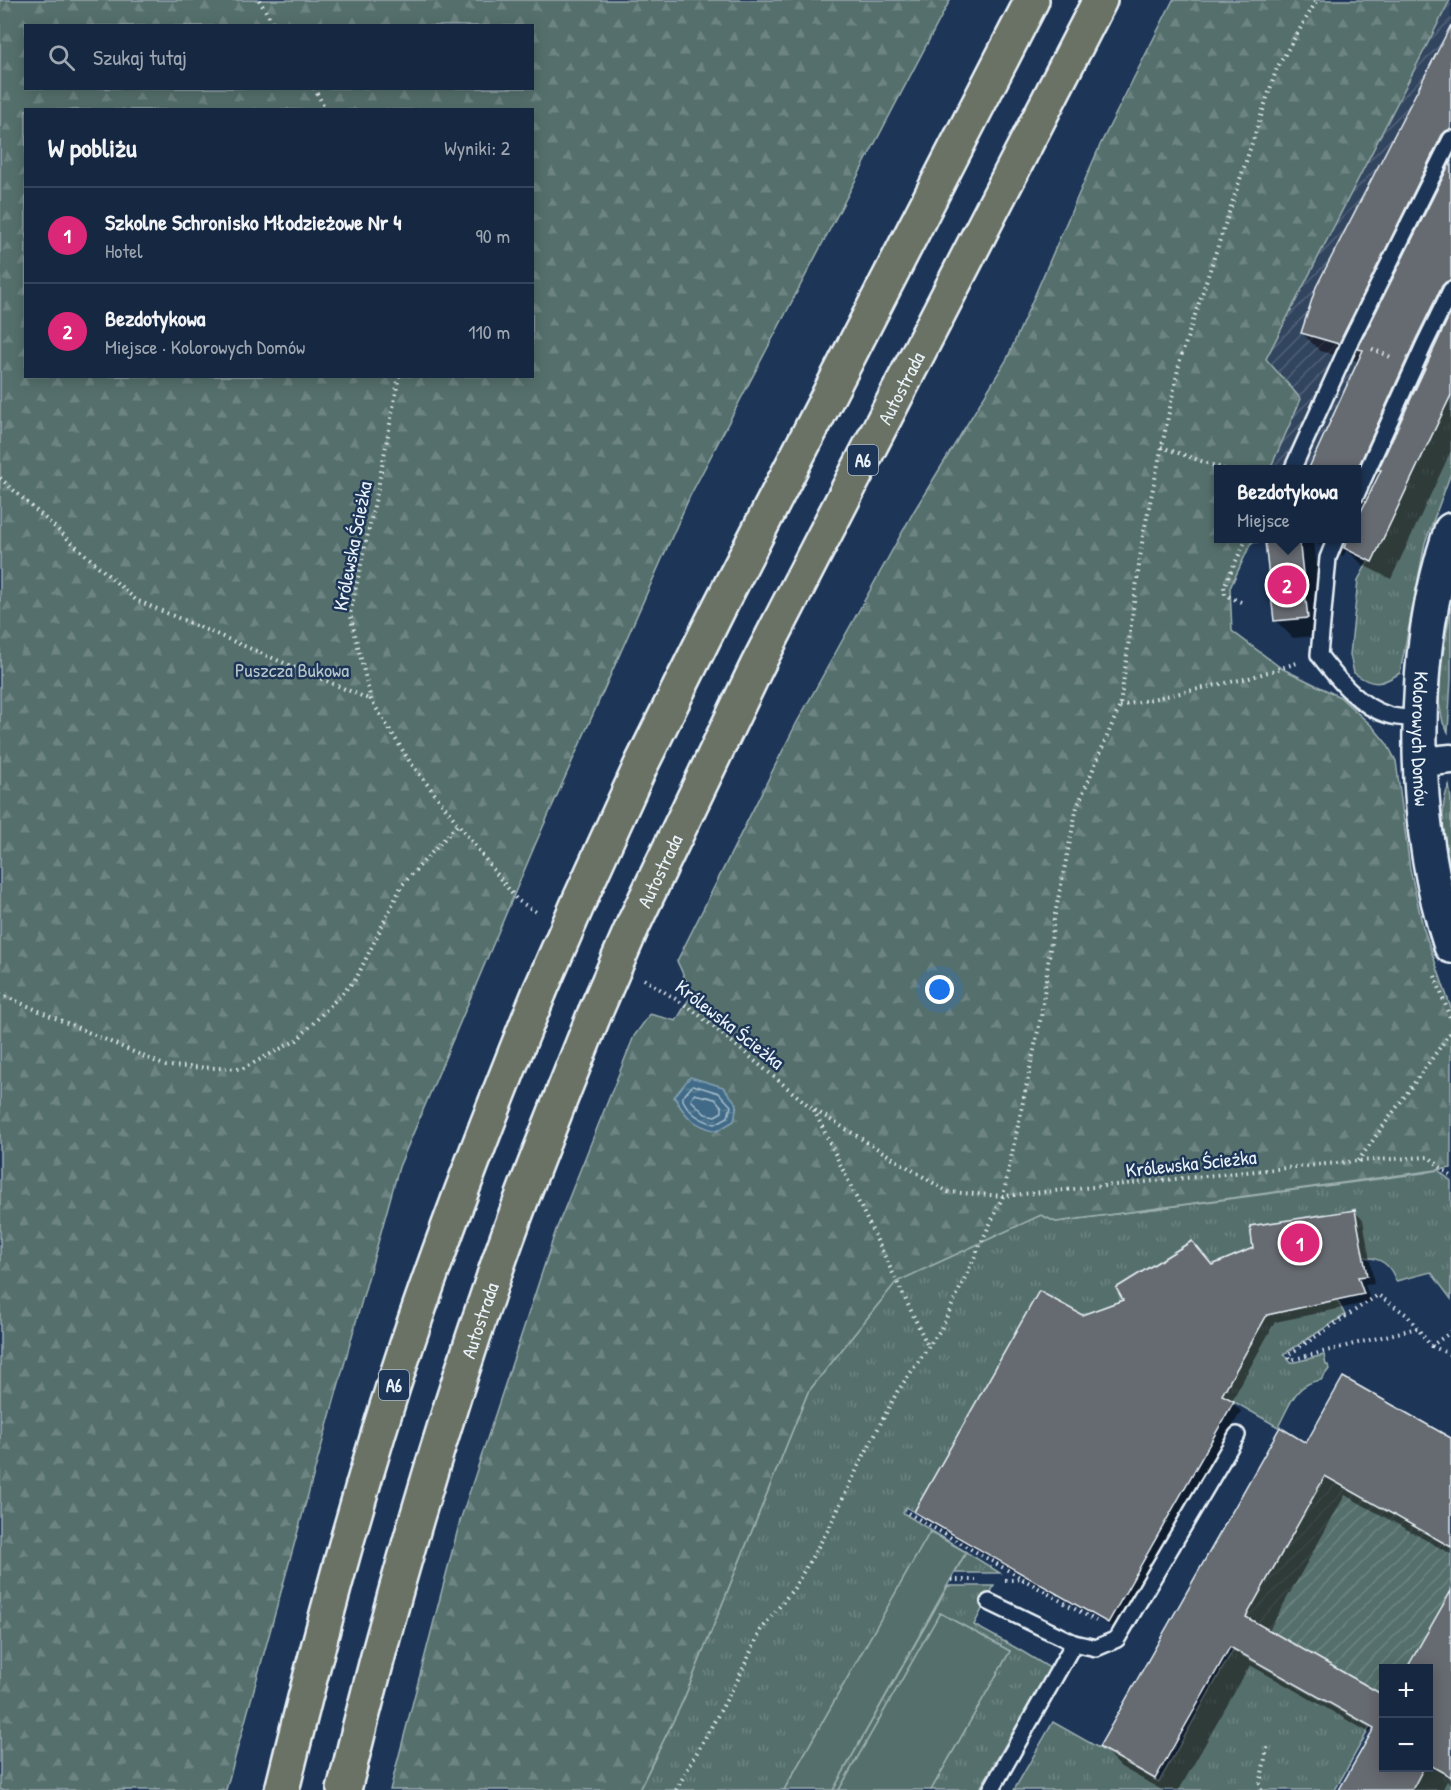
<!DOCTYPE html>
<html lang="pl">
<head>
<meta charset="utf-8">
<style>
	body { margin:0; font-family:"Patrick Hand",sans-serif; background:#1f3048; color:#f1f3f6 }
	.controls { position:absolute; right:18px; bottom:18px; display:grid; overflow:hidden; border-radius:0px; box-shadow:0 3px 15px #0003 }
	.controls button { width:54px; height:54px; display:grid; place-items:center; padding:0; border:0; border-bottom:2px solid #35445a; background:#162841; color:#f1f3f6; font:30px sans-serif }
	.you { position:absolute; left:940px; top:990px; width:21px; height:21px; margin:-15px; border:4px solid #fff; border-radius:50%; background:#1a73e8; box-shadow:0 0 0 9px #1a73e833 }
	.badge { display:grid; place-items:center; width:39px; height:39px; border-radius:50%; background:#db2777; color:#fff; font-size:20px; font-weight:700 }
	.pin { position:absolute; translate:-50% -50%; border:3px solid #fff; box-shadow:0 2px 6px #0006 }
	.popup { position:absolute; left:1214px; top:465px; width:147px; height:78px; box-sizing:border-box; display:grid; place-content:center; border-radius:0px; background:#162841; filter:drop-shadow(0 2px 4px #0005); font-size:20px; white-space:nowrap; color:#9ea6b1 }
	.popup b { font-size:22px; color:#f1f3f6 }
	.popup::after { content:''; position:absolute; left:50%; top:100%; margin-left:-12px; border:12px solid transparent; border-top-color:#162841 }
	.list { margin:0; padding:0; list-style:none }
	h2 { display:flex; justify-content:space-between; align-items:center; height:78px; margin:0; padding:0 24px; font-size:26px }
	h2 small { font-size:20px; font-weight:400; color:#9ea6b1 }
	.list li { display:grid; grid-template-columns:39px 1fr auto; gap:18px; align-items:center; box-sizing:border-box; height:96px; padding:0 24px; border-top:2px solid #35445a }
	.list b { display:block; font-size:22px; white-space:nowrap }
	.list p { margin:0; font-size:20px; white-space:nowrap; color:#9ea6b1 }
	.list em { font-size:20px; font-style:normal; color:#9ea6b1 }
	.icon { flex:none; width:33px; height:33px; fill:none; stroke:currentColor; stroke-width:2; stroke-linecap:round; stroke-linejoin:round }
	.map { position:relative; flex:none; width:1451px; height:1790px; overflow:hidden }
	.search { position:absolute; background:#162841; box-shadow:0 3px 15px #0003; left:24px; top:24px; width:510px; height:66px; display:flex; align-items:center; gap:15px; box-sizing:border-box; padding:0 21px; border-radius:0px; color:#9ea6b1; font-size:22px }
	.panel { position:absolute; background:#162841; box-shadow:0 3px 15px #0003; left:24px; top:108px; width:510px; height:270px; border-radius:0px }
	.map>svg:first-child { display:block }
</style>
</head>
<body>
<div class="map">
<svg width="1451" height="1790" viewBox="0 0 1451 1790">
	<defs>
		<pattern id="industrial-furrows" width="10" height="10" patternUnits="userSpaceOnUse" patternTransform="scale(1.5)"><rect width="10" height="10" fill="#33455f"/><path d="M-1 1l2-2M0 10L10 0M9 11l2-2" fill="none" stroke="#516077"/></pattern>
		<pattern id="grass-tufts" width="24" height="20" patternUnits="userSpaceOnUse" patternTransform="scale(1.5)"><rect width="24" height="20" fill="#556f6c"/><path d="M3 7l-1-3M5 7V3M7 7l1-3M15 17l-1-3M17 17v-4M19 17l1-3" fill="none" stroke="#6d8482"/></pattern>
		<pattern id="forest-firs" width="22" height="20" patternUnits="userSpaceOnUse" patternTransform="scale(1.5)"><rect width="22" height="20" fill="#556f6c"/><path d="M5 1l3.5 6h-7zM16 11l3.5 6h-7z" fill="#6d8482"/></pattern>
		<pattern id="garden-furrows" width="10" height="10" patternUnits="userSpaceOnUse" patternTransform="scale(1.5)"><rect width="10" height="10" fill="#556f6c"/><path d="M-1 1l2-2M0 10L10 0M9 11l2-2" fill="none" stroke="#6d8482"/></pattern>
		<pattern id="water-ripples" width="26" height="14" patternUnits="userSpaceOnUse" patternTransform="scale(1.5)"><rect width="26" height="14" fill="#406b87"/><path d="M2 4q2-2 4 0t4 0M15 11q2-2 4 0t4 0" fill="none" stroke="#5c8199"/></pattern>
	</defs>
	<rect width="100%" height="100%" fill="#1d3557"/>
	<filter id="ink" filterUnits="userSpaceOnUse"><feTurbulence type="fractalNoise" baseFrequency=".0167" numOctaves="2"/><feDisplacementMap in="SourceGraphic" scale="12" xChannelSelector="R" yChannelSelector="G"/><feConvolveMatrix kernelMatrix="1 2 1 2 8 2 1 2 1" color-interpolation-filters="sRGB"/></filter>
	<g filter="url(#ink)">
		<path fill="url(#industrial-furrows)" d="M 1451,0 L 1451,405 L 1372,562 L 1322,539 L 1356,538 L 1356,470 L 1270,469 L 1301,399 L 1266,360 Z"/>
		<path fill="url(#grass-tufts)" stroke="#9eb0b2" stroke-width="1.5" d="M 1451,395 L 1451,473 L 1425,543 L 1400,673 C 1381,685 1373,687 1354,673 L 1350,655 L 1358,580 L 1368,562 L 1372,562 Z
			M 1451,607 L 1451,678 L 1448,732 L 1443,723 L 1439,703 L 1441,665 Z
			M 1449,785 L 1451,799 L 1451,872 C 1445,844 1437,812 1449,785 Z
			M 1438,1170 L 1451,1181 L 1451,1299 L 1431,1272 L 1396,1281 C 1390,1264 1381,1258 1363,1257 L 1355,1209 L 1327,1220 L 1325,1214 L 1250,1226 L 1253,1248 L 1212,1265 L 1191,1241 L 1117,1287 L 1123,1300 L 1082,1315 L 1039,1291 L 914,1512 L 906,1507 L 903,1513 L 1000,1573 L 955,1573 L 966,1552 L 930,1532 L 784,1790 L 639,1790 L 683,1701 L 808,1392 L 896,1282 L 1041,1215 L 1056,1222 L 1423,1173 Z
			M 1337,1300 L 1345,1315 L 1284,1354 L 1291,1363 L 1324,1355 L 1326,1365 L 1328,1365 L 1329,1369 L 1321,1380 C 1295,1383 1290,1405 1278,1427 L 1222,1395 L 1267,1315 Z
			M 948,1586 L 994,1586 L 974,1625 L 1018,1649 L 1050,1668 L 979,1790 L 931,1790 L 1010,1651 L 940,1613 L 839,1790 L 833,1790 Z
			M 1233,1650 L 1370,1727 L 1335,1790 L 1014,1790 L 1053,1722 L 1159,1782 Z
			M 1429,1764 L 1451,1777 L 1451,1790 L 1412,1790 L 1424,1768 L 1428,1768 Z"/>
		<path fill="url(#forest-firs)" stroke="#9eb0b2" stroke-width="1.5" fill-rule="evenodd" d="M 0,0 L 950,0 L 690,496 L 535,845 L 399,1167 L 226,1790 L 0,1790 ZM 26,26 L 532,26 L 532,88 L 26,88 ZM 26,110 L 532,110 L 532,376 L 26,376 Z
			M 1173,0 L 1450,0 L 1266,359 L 1301,399 L 1270,469 L 1218,470 L 1218,538 L 1263,539 L 1262,541 L 1251,543 L 1230,588 L 1232,631 L 1281,668 L 1340,697 L 1373,727 L 1387,744 L 1396,761 L 1410,869 L 1423,927 L 1451,1008 L 1451,1168 L 1056,1222 L 1041,1215 L 896,1282 L 808,1392 L 683,1701 L 639,1790 L 390,1790 L 460,1521 L 556,1230 L 634,1036 L 650,1014 L 676,1021 L 692,994 L 677,961 L 796,724 L 914,511 L 1007,359 L 1101,143 Z"/>
		<path fill="url(#garden-furrows)" stroke="#9eb0b2" stroke-width="1.5" d="M 1325,1476 L 1451,1547 L 1451,1591 L 1407,1668 L 1384,1668 L 1383,1695 L 1246,1617 Z"/>
		<path fill="#556f6c" stroke="#9eb0b2" stroke-width="1.5" d="M 930,1532 L 966,1552 L 833,1790 L 784,1790 Z
			M 940,1613 L 1010,1651 L 931,1790 L 839,1790 Z"/>
		<path fill="url(#water-ripples)" stroke="#83a1b4" stroke-width="1.5" d="M 690,1077 L 723,1087 L 737,1104 L 734,1121 L 717,1131 C 693,1125 686,1117 674,1097 Z"/>
		<path fill="#0007" d="M 1451,28 L 1451,451 L 1391,579 L 1363,565 L 1347,550 L 1343,556 L 1314,542 L 1325,635 L 1293,638 L 1275,620 L 1275,542 L 1277,538 L 1356,538 L 1356,470 L 1360,362 L 1320,351 L 1302,333 Z
			M 1355,1212 L 1363,1220 L 1374,1284 L 1365,1285 L 1371,1302 L 1275,1322 L 1231,1402 L 1241,1411 L 1117,1630 L 924,1520 L 916,1512 L 1082,1317 Z
			M 1451,1440 L 1451,1554 L 1345,1495 L 1268,1632 L 1384,1697 L 1384,1768 L 1428,1768 L 1428,1668 L 1409,1668 L 1451,1594 L 1451,1784 L 1447,1781 L 1442,1790 L 1340,1790 L 1372,1734 L 1250,1665 L 1179,1790 L 1162,1790 L 1121,1767 L 1101,1747 L 1307,1445 Z"/>
		<g fill="none" stroke-linecap="round" stroke-linejoin="round">
			<path stroke="#a5bbcb" stroke-width="1.5" d="M 693,1085 L 719,1093 L 731,1106 L 728,1117 L 715,1124 C 699,1120 688,1112 682,1098 Z
				M 694,1094 L 715,1099 L 722,1107 L 722,1112 L 715,1116 L 705,1114 L 691,1100 Z"/>
		</g>
		<path fill="#666b71" stroke="#e8f1f8" stroke-width="1.5" d="M 1451,25 L 1451,129 L 1446,131 L 1442,135 L 1339,344 L 1301,333 L 1316,287 Z
			M 1451,161 L 1451,280 L 1446,282 L 1442,286 L 1416,339 L 1357,470 L 1308,470 L 1363,350 L 1358,349 L 1360,344 Z
			M 1451,312 L 1451,395 L 1372,562 L 1344,548 L 1348,538 L 1356,538 L 1356,522 L 1381,470 L 1378,470 Z
			M 1299,538 L 1308,618 L 1274,621 L 1265,542 Z
			M 1355,1210 L 1367,1276 L 1358,1277 L 1364,1294 L 1267,1315 L 1222,1395 L 1234,1401 L 1108,1623 L 914,1512 L 1039,1291 L 1082,1315 L 1123,1300 L 1116,1288 L 1192,1241 L 1212,1265 L 1253,1248 L 1250,1226 Z
			M 1343,1377 L 1451,1438 L 1451,1547 L 1325,1476 L 1246,1617 L 1383,1695 L 1383,1767 L 1424,1767 L 1412,1790 L 1339,1790 L 1374,1728 L 1230,1647 L 1155,1779 L 1099,1747 L 1280,1427 L 1306,1443 Z
			M 1451,1591 L 1451,1777 L 1428,1764 L 1428,1668 L 1407,1668 Z"/>
		<g fill="none" stroke-linecap="round" stroke-linejoin="round">
			<defs>
				<path id="service" d="M 1292,470 L 1351,340 L 1451,139
					M 1356,495 L 1425,343 L 1451,290
					M 1336,538 L 1328,558 L 1319,655 C 1337,678 1358,706 1388,715 C 1398,718 1410,718 1421,719
					M 989,1602 L 1074,1643 L 1096,1648 L 1117,1639 L 1237,1435
					M 991,1790 L 1074,1643"/>
				<path id="minor" d="M 1421,762 L 1451,759"/>
				<g id="tertiary">
					<path id="s1" d="M 1451,530 C 1409,655 1410,822 1451,946"/>
				</g>
				<g id="motorway">
					<path d="M 580,899 L 641,765 L 719,608 L 1032,0"/>
					<path id="s2" d="M 634,923 L 757,666 L 1100,0"/>
					<path d="M 282,1790 C 319,1640 358,1491 407,1344 C 447,1224 493,1107 540,991"/>
					<path id="s3" d="M 344,1790 C 387,1612 438,1437 498,1264 C 527,1180 561,1098 594,1015"/>
				</g>
			</defs>
			<use href="#service" stroke="#e8f1f8" stroke-width="20"/>
			<use href="#minor" stroke="#e8f1f8" stroke-width="33"/>
			<use href="#tertiary" stroke="#e8f1f8" stroke-width="38"/>
			<use href="#motorway" stroke="#e8f1f8" stroke-width="38"/>
			<path stroke="#e8f1f8" stroke-width="4" stroke-dasharray="1.5 4.5" stroke-linecap="butt" d="M 259,0 L 275,26
				M 314,88 L 326,110
				M 1372,349 L 1393,358
				M 399,376 L 378,488 L 350,614 L 371,700 L 410,762 L 517,900 L 538,913
				M 1161,447 L 1227,470
				M 0,478 L 136,600 L 371,700
				M 1241,602 L 1225,595 L 1224,586 L 1247,538
				M 1120,706 L 1249,678 L 1297,663
				M 1435,976 L 1451,1020
				M 644,979 L 693,1010 L 813,1109 L 948,1192 L 1003,1196 L 1357,1161 L 1429,1157 L 1451,1176
				M 0,994 L 166,1066 L 242,1069 L 297,1040 L 356,979 L 402,885 L 458,824
				M 814,1110 L 928,1346
				M 1358,1161 L 1451,1032
				M 1417,1328 L 1291,1360 L 1288,1355 L 1378,1295 L 1407,1315 L 1431,1346 L 1451,1332
				M 1432,1346 L 1451,1355
				M 908,1513 L 1096,1621
				M 951,1580 L 976,1580
				M 1005,1580 L 1024,1580
				M 676,1790 L 738,1679 L 761,1630 L 794,1588 L 829,1528 L 859,1465 L 897,1392 L 941,1329 L 1003,1196 L 1041,1017 L 1054,919 L 1077,807 L 1120,706 L 1143,536 L 1180,360 L 1277,68 L 1317,0
				M 1261,1790 L 1260,1783 L 1268,1744"/>
			<use href="#service" stroke="#1d3557" stroke-width="15"/>
			<use href="#minor" stroke="#1d3557" stroke-width="28"/>
			<use href="#tertiary" stroke="#1d3557" stroke-width="33"/>
			<use href="#motorway" stroke="#6b7165" stroke-width="33"/>
			<defs>
				<path id="motorway-bridge" d="M 540,991 L 580,899
					M 594,1015 L 634,923"/>
			</defs>
			<use href="#motorway-bridge" stroke="#e8f1f8" stroke-width="38" stroke-linecap="butt"/>
			<use href="#motorway-bridge" stroke="#6b7165" stroke-width="33"/>
		</g>
	</g>
	<g text-anchor="middle" dominant-baseline="central" stroke-width="5" stroke-linejoin="round" paint-order="stroke">
		<g fill="#1d3557" stroke="#abb9c8" stroke-width="1.5">
			<rect x="848" y="445" width="30" height="30" rx="4.5"/>
			<rect x="379" y="1370" width="30" height="30" rx="4.5"/>
		</g>
		<g font-size="18" font-weight="bold" fill="#e8f1f8">
			<text x="863" y="460">A6</text>
			<text x="394" y="1385">A6</text>
		</g>
		<g font-size="20" fill="#e8f1f8" stroke="#1d3557">
			<text stroke="none"><textPath href="#s2" startOffset="598">Autostrada</textPath></text>
			<text transform="translate(352 546) rotate(-79)">Królewska Ścieżka</text>
			<text stroke="none"><textPath href="#s1" startOffset="212">Kolorowych Domów</textPath></text>
			<text stroke="none"><textPath href="#s2" startOffset="58">Autostrada</textPath></text>
			<text transform="translate(730 1024) rotate(38)">Królewska Ścieżka</text>
			<text transform="translate(1191 1163) rotate(-6)">Królewska Ścieżka</text>
			<text stroke="none"><textPath href="#s3" startOffset="489">Autostrada</textPath></text>
		</g>
		<g font-size="20" fill="#b5c4c7" stroke="#1d3557">
			<text x="292" y="669">Puszcza Bukowa</text>
		</g>
	</g>
</svg>
<div class="controls">
<button>+</button>
<button>−</button>
</div>
<div class="you"></div>
<div class="pin badge" style="left:1300px;top:1243px">1</div>
<div class="pin badge" style="left:1287px;top:585px">2</div>
<div class="popup"><b>Bezdotykowa</b>Miejsce</div>
<div class="search"><svg class="icon" aria-label="search" viewBox="0 0 24 24"><circle cx="10" cy="10" r="6"/><path d="M15 15l6 6"/></svg>Szukaj tutaj</div>
<section class="panel">
<h2>W pobliżu<small>Wyniki: 2</small></h2>
<ul class="list">
<li><span class="badge">1</span><div><b>Szkolne Schronisko Młodzieżowe Nr 4</b><p>Hotel</p></div><em>90 m</em></li>
<li><span class="badge">2</span><div><b>Bezdotykowa</b><p>Miejsce · Kolorowych Domów</p></div><em>110 m</em></li>
</ul>
</section>
</div>
</body>
</html>
